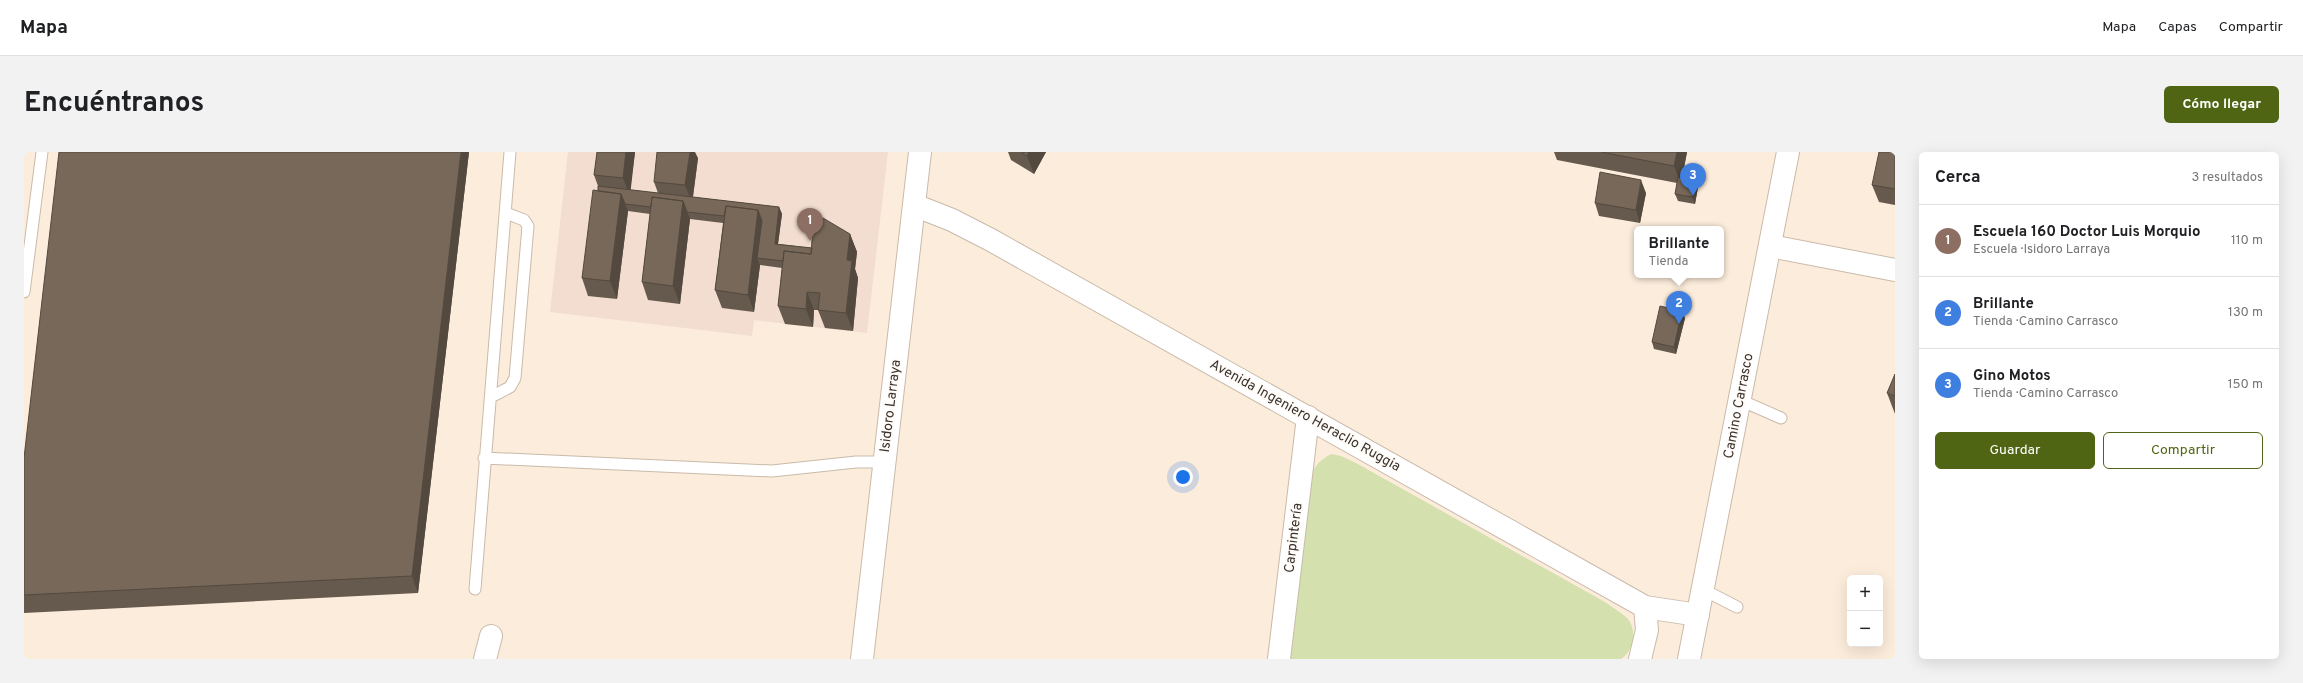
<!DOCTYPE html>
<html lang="es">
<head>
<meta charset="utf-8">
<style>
	body { margin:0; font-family:Overpass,sans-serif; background:#f2f2f2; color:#202124 }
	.controls { position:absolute; right:12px; bottom:12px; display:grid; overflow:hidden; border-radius:6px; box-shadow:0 4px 16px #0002 }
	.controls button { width:36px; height:36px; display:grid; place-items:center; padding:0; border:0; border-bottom:1px solid #e0e0e0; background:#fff; color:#202124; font:20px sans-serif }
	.you { position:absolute; left:1159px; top:325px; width:14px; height:14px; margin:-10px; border:3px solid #fff; border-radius:50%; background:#1a73e8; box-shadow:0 0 0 6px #1a73e833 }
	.badge { display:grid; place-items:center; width:26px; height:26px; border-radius:50%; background:#4f6513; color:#fff; font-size:13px; font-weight:700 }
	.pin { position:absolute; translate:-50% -33px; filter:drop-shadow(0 1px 2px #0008) }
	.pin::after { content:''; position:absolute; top:21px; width:14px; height:12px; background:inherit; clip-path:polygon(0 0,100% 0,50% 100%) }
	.popup { position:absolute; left:1610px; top:74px; width:90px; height:52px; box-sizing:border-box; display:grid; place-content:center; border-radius:6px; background:#fff; filter:drop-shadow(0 1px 3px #0005); font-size:13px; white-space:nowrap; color:#757577 }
	.popup b { font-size:15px; color:#202124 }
	.popup::after { content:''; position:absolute; left:50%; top:100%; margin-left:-8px; border:8px solid transparent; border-top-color:#fff }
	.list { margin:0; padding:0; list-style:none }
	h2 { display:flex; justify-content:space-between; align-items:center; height:52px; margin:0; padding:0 16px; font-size:17px }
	h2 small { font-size:13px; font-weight:400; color:#757577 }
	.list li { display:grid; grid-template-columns:26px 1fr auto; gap:12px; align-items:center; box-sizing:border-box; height:72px; padding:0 16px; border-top:1px solid #e0e0e0 }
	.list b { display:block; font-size:15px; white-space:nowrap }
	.list p { margin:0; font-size:13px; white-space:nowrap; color:#757577 }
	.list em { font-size:13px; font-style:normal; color:#757577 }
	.actions { display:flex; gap:8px; padding:12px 16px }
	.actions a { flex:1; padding:9px 0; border:1px solid #4f6513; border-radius:6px; text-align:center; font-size:14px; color:#4f6513 }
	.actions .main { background:#4f6513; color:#fff }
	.map { position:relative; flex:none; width:1871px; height:507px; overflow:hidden; border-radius:6px }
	header { display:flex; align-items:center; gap:24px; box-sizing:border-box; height:56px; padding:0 20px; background:#fff; border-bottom:1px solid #e0e0e0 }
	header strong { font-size:19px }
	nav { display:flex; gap:22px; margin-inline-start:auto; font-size:14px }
	.intro { display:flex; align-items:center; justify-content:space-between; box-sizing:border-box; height:96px; padding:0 24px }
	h1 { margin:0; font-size:28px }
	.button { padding:10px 18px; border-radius:6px; background:#4f6513; color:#fff; font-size:14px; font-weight:700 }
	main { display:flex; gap:24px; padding:0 24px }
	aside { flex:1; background:#fff; border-radius:6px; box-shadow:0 4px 16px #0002 }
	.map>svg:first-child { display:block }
</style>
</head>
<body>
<header>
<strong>Mapa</strong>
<nav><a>Mapa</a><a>Capas</a><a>Compartir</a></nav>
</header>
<div class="intro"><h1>Encuéntranos</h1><a class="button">Cómo llegar</a></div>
<main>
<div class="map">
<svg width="1871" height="507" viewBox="0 0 1871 507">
	<rect width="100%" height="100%" fill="#fcecdb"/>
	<path fill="#f2ddd0" d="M 544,0 L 864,0 L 843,181 L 730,168 L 728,184 L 526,160 Z"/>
	<path fill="#d4e1ae" d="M 1307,302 L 1317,304 L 1332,311 L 1581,450 C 1588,455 1596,460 1602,465 C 1614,476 1610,499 1597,507 L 1265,507 L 1287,324 C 1291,313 1296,308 1307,302 Z"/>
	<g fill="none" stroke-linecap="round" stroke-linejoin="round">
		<defs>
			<path id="lane" d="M 0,140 L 18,0
				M 467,245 L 486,235 L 491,226 L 504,74 L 500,68 L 482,61
				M 1716,248 L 1757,266
				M 460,306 L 748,319 L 832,310 L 861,310
				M 451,437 L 486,0
				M 1678,437 L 1713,455"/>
			<path id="street" d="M 890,53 L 928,68 L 967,88 L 1621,455 L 1674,463
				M 1746,94 L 1871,118
				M 461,507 L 467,484
				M 838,507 L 896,0
				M 1255,507 L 1284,265
				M 1616,507 L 1623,478 L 1621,455"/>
			<path id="secondary" d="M 1665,507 L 1764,0"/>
		</defs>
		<use href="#lane" stroke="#cabaaa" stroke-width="13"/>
		<use href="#street" stroke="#cabaaa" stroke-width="24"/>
		<use href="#secondary" stroke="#cabaaa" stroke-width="24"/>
		<use href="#lane" stroke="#fff" stroke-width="11"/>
		<use href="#street" stroke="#fff" stroke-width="22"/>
		<use href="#secondary" stroke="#fff" stroke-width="22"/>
	</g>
	<path fill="#66594d" d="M 445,0 L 394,441 L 0,461 L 0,306 Z
		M 573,0 L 611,0 L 606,38 L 634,41 L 630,30 L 674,6 L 669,45 L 755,55 L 758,62 L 754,92 L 788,96 L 826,82 L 833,100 L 831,117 L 834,126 L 829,179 L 801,176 L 794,158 L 790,158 L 789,175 L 761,172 L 754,154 L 758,116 L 736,113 L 730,160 L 698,156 L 691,138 L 699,71 L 666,67 L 656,152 L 624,148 L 618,130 L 626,62 L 604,59 L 593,147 L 564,144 L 558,126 L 574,39 L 574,34 L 570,23 Z
		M 984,0 L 1022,0 L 1010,22 L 987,8 Z
		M 1530,0 L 1663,0 L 1658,26 L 1671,28 L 1674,35 L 1671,52 L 1654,49 L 1651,42 L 1653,31 L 1533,8 Z
		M 1871,0 L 1871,53 L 1855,50 L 1848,33 Z
		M 1622,41 L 1616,71 L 1575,64 L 1571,51 Z
		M 1661,166 L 1652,202 L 1630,197 L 1628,190 Z
		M 1863,241 L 1871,244 L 1871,262 Z"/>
	<path fill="#53493f" d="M 437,0 L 445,0 L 394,441 L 388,424 Z
		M 602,0 L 611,0 L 606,44 L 599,26 Z
		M 666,0 L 671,0 L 674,6 L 668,51 L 661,33 Z
		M 1005,0 L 1022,0 L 1010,22 L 1003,4 Z
		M 1653,0 L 1663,0 L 1657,32 L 1650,14 Z
		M 1617,28 L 1622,41 L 1616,71 L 1612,58 Z
		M 1671,28 L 1674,35 L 1671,52 L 1668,45 Z
		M 597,42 L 604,59 L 593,147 L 586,129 Z
		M 659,49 L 666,67 L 656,152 L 649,134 Z
		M 755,55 L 758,62 L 753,99 L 751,92 Z
		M 734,58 L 741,76 L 733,106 L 736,113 L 730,160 L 724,143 Z
		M 826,82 L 833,100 L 831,117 L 834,126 L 829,179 L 822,161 L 823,108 Z
		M 783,140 L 790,158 L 789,175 L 782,157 Z
		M 1658,159 L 1661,166 L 1652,202 L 1650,195 Z"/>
	<path fill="#77685a" stroke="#53493f" d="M 35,0 L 437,0 L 388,424 L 0,443 L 0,306 Z
		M 573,0 L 602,0 L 599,26 L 570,23 Z
		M 633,0 L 666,0 L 661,33 L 630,30 Z
		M 997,0 L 1005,0 L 1003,4 Z
		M 1577,0 L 1653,0 L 1650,14 Z
		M 1855,0 L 1871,0 L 1871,37 L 1848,33 Z
		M 1576,20 L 1617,28 L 1612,58 L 1571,51 Z
		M 1654,25 L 1671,28 L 1668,45 L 1651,42 Z
		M 574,34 L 755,55 L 751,92 L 788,96 L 787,102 L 760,99 L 759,109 L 733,106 L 738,69 L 734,58 L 702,54 L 700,64 L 663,60 L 659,49 L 628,45 L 627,55 L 601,52 L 597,42 L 574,39 Z
		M 569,38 L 597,42 L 586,129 L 558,126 Z
		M 628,45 L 659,49 L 649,134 L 618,130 Z
		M 702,54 L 734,58 L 724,143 L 691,138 Z
		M 799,66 L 826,82 L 823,108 L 828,109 L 822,161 L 794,158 L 796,141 L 783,140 L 782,157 L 754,154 L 760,99 L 787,102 L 789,74 L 793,68 Z
		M 1636,154 L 1658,159 L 1650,195 L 1628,190 Z
		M 1871,222 L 1871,244 L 1863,241 Z"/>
	<g text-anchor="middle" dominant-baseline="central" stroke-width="4" stroke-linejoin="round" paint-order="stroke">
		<g font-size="14" fill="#39332d" stroke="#fffbf8">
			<text transform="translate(867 254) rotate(-83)">Isidoro Larraya</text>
			<text transform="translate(1715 254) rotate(-79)">Camino Carrasco</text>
			<text transform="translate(1281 264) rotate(29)">Avenida Ingeniero Heraclio Ruggia</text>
			<text transform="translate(1270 386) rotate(-83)">Carpintería</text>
		</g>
	</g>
</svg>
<div class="controls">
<button>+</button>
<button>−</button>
</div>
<div class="you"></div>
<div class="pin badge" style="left:786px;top:89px;background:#8d6e63">1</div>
<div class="pin badge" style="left:1655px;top:172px;background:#3f7fe0">2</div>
<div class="popup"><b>Brillante</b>Tienda</div>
<div class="pin badge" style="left:1669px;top:44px;background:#3f7fe0">3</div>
</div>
<aside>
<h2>Cerca<small>3 resultados</small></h2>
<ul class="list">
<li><span class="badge" style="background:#8d6e63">1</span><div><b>Escuela 160 Doctor Luis Morquio</b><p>Escuela · Isidoro Larraya</p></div><em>110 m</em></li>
<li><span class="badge" style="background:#3f7fe0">2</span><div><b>Brillante</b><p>Tienda · Camino Carrasco</p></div><em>130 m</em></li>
<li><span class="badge" style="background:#3f7fe0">3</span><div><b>Gino Motos</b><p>Tienda · Camino Carrasco</p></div><em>150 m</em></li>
</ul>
<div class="actions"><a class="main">Guardar</a><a>Compartir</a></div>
</aside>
</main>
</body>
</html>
